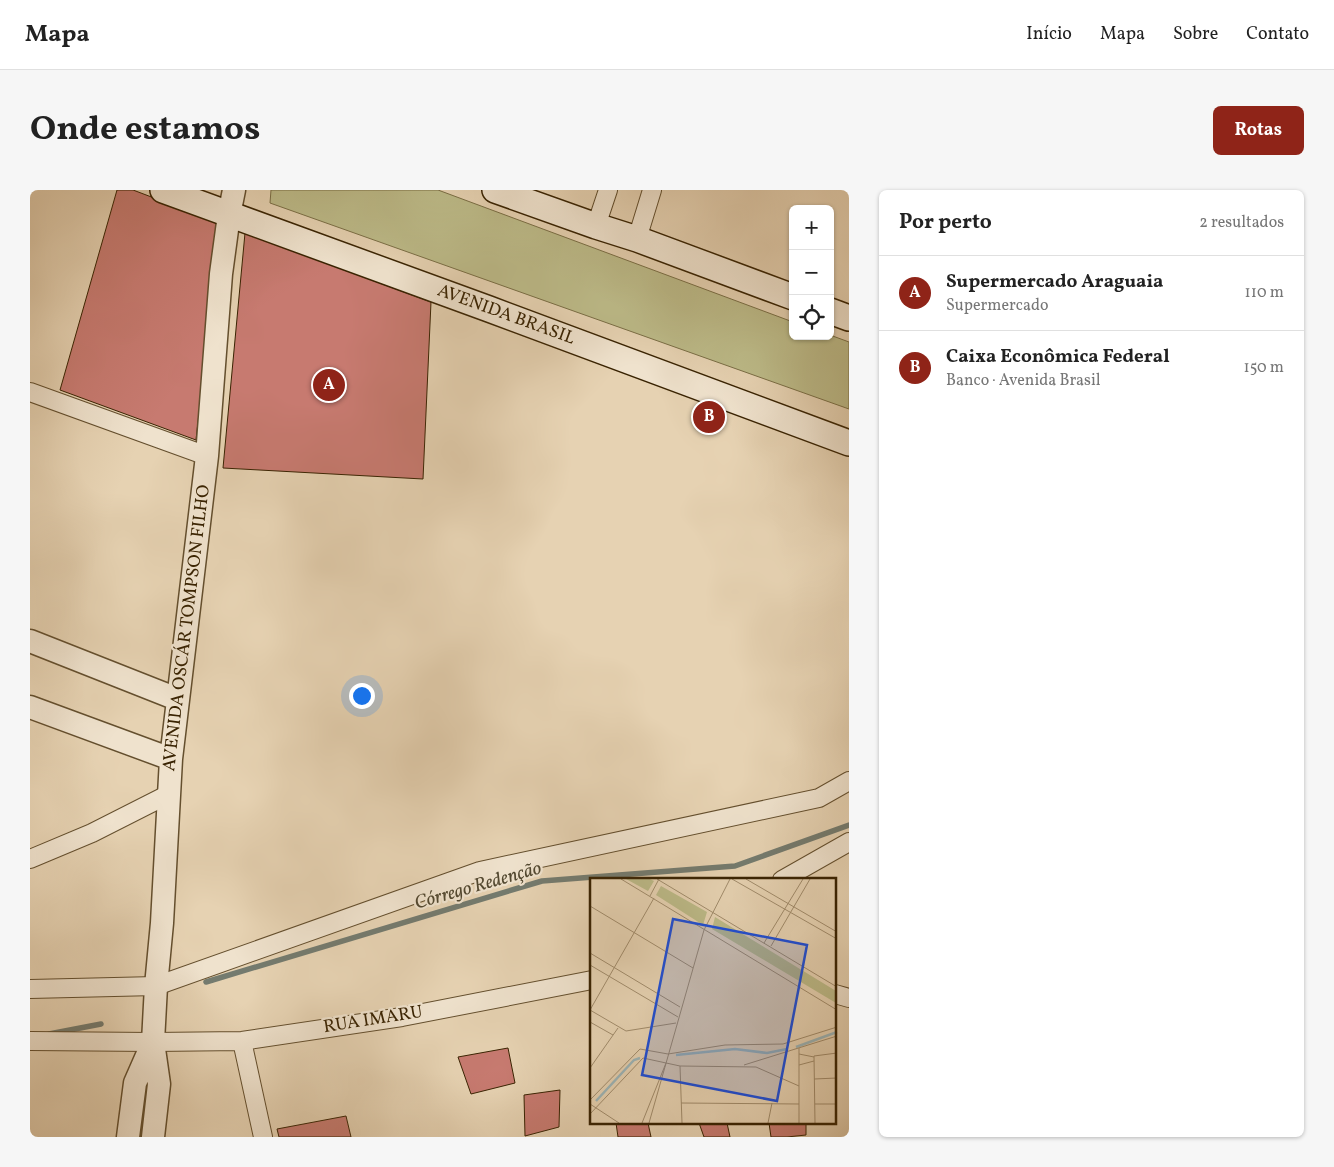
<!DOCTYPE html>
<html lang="pt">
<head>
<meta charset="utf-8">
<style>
	body { margin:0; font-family:Vollkorn,serif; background:#f6f6f6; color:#222 }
	.controls { position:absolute; right:15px; top:15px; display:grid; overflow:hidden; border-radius:8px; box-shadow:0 1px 4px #0004 }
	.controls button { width:45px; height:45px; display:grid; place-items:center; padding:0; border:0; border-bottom:1px solid #e0e0e0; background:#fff; color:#222; font:25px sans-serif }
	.you { position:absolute; left:331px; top:505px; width:18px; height:18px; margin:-12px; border:4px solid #fff; border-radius:50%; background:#1a73e8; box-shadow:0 0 0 8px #1a73e833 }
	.badge { display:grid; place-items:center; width:32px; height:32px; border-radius:50%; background:#8f2418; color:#fff; font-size:16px; font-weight:700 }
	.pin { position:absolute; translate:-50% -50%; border:2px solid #fff; box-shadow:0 1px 5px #0006 }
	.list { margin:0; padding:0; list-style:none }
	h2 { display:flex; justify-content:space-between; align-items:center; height:65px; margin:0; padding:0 20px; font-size:21px }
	h2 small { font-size:16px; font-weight:400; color:#767676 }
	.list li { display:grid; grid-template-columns:32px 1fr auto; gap:15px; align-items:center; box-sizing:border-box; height:75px; padding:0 20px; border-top:1px solid #e0e0e0 }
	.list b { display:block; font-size:19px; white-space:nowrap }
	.list p { margin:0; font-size:16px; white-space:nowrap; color:#767676 }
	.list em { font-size:16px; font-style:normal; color:#767676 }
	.icon { flex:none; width:28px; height:28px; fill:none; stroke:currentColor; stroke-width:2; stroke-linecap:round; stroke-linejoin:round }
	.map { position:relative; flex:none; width:819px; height:947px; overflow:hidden; border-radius:8px }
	header { display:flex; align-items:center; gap:30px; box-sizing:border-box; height:70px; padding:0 25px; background:#fff; border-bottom:1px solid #e0e0e0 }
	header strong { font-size:24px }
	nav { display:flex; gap:28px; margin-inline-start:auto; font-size:18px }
	.intro { display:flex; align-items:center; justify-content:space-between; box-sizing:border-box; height:120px; padding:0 30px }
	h1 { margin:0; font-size:35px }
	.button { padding:12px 22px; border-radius:8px; background:#8f2418; color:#fff; font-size:18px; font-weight:700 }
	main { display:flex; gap:30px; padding:0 30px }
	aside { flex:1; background:#fff; border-radius:8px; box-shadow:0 1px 4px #0004 }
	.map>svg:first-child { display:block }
</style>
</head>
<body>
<header>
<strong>Mapa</strong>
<nav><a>Início</a><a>Mapa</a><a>Sobre</a><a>Contato</a></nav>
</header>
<div class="intro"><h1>Onde estamos</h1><a class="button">Rotas</a></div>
<main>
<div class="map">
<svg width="819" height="947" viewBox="0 0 819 947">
	<rect width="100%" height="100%" fill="#e6d2b2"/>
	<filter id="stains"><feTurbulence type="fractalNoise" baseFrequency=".004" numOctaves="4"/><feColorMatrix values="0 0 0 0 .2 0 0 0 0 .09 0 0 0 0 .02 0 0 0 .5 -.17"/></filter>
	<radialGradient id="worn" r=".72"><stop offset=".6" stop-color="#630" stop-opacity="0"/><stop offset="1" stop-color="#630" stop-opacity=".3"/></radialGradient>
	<path fill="#bcba88" stroke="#7a6e45" d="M 241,0 L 408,0 L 763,132 L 763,146 L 800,145 L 819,152 L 819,219 L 240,13 Z"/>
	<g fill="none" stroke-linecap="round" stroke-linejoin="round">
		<path stroke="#747b6f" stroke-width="5.5" d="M 176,792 L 512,691 L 705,676 L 819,635
			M 19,844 L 71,834"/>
	</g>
	<path fill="#c77a70" stroke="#392302" d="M 87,0 L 103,0 L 190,33 L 166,250 L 30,200 Z
		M 215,43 L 401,112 L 393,289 L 193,278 Z
		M 478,858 L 485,893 L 441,904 L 428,867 Z
		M 530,900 L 529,937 L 495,946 L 494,905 Z
		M 316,926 L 321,947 L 249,947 L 247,939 Z
		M 586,933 L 618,933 L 621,947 L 588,947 Z
		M 669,933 L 697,933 L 700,947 L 674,947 Z
		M 739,933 L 776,933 L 776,945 L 757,947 L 741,947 Z"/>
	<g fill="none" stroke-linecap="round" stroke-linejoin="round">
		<defs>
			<path id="minor" d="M 566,36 L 578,0
				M 607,49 L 622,0
				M 0,202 L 177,266
				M 0,669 L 62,643 L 139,604
				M 752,690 L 819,652
				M 0,799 L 126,796 L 450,681 L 789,608 L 819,591
				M 805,804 L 819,808
				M 0,851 L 123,852 L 212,851 L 372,827 L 562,790
				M 212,851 L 233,947"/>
			<path id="tertiary" d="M 0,451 L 147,509
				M 0,517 L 141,569
				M 98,947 L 105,893 L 123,852
				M 123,947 L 129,894 L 123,852 L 126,796 L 132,733 L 141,569 L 177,266 L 191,84 L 199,25 L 204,0"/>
			<path id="secondary" d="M 133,0 L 459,119 L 819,253
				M 465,0 L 566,36 L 607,49 L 763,107
				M 800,121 L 819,128"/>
		</defs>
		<use href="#minor" stroke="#644f2e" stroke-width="20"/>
		<use href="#tertiary" stroke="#644f2e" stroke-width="25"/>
		<use href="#secondary" stroke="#392302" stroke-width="28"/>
		<use href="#minor" stroke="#efe2cd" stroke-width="18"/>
		<use href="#tertiary" stroke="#efe2cd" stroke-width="22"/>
		<use href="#secondary" stroke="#efe2cd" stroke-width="25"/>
	</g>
	<g text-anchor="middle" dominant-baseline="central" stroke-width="4.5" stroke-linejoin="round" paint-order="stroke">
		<g font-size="18" fill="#392302" stroke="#efe2cd">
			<text transform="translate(476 125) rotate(20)">AVENIDA BRASIL</text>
			<text transform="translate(157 438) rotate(-83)">AVENIDA OSCÁR TOMPSON FILHO</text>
			<text transform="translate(343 830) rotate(-9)">RUA IMARU</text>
		</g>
		<g font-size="19" font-style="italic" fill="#524830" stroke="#efe2cd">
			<text transform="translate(448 696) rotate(-16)">Córrego Redenção</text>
		</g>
	</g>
	<g transform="translate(560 688)">
		<rect width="246" height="246" fill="#e6d2b2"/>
		<path d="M 36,1 L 60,1 L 64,3 L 58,13 ZM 71,8 L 117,34 L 113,47 L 66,17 ZM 125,39 L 246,113 L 246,125 L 122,51 Z" fill="#bcba88"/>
		<path fill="none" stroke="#9cb5b8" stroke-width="2.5" d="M 206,169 L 247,154M 86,177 L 145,171 L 177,175 L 197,171M 6,223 L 44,182 L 50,180"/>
		<path fill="none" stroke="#a18c6c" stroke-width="1" d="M 31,1 L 247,132M 67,1 L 247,109M 142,1 L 247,61M 156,1 L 247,54M 60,18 L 69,1M 0,28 L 103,90M 174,65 L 213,1M 181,68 L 220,1M 0,75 L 90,129M 0,87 L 88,139M 0,132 L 64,20M 0,132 L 36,153 L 86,145M 0,144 L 23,157M 209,170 L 209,245M 209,176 L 224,179M 154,187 L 247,158M 209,187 L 224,183M 90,188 L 92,245M 0,190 L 28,150M 224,201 L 247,200M 0,222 L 50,171 L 78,176 L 135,167 L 193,166 L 247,149M 91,225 L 209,226M 0,226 L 29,245M 225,226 L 247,226M 0,236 L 53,180 L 90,188 L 166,189 L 209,208M 52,245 L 76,185M 59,245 L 114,52 L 140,1M 178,245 L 182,225M 225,245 L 224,178 L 247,175"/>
		<path fill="#1d4ed8" fill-opacity="0.15" stroke="#1d4ed8" stroke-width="2.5" d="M 83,41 L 217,67 L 187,223 L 52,197 Z"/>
		<rect width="246" height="246" fill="none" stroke="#392302" stroke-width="2.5"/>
	</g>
	<rect width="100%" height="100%" filter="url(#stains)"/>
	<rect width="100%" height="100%" fill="url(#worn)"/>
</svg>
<div class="controls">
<button>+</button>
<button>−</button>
<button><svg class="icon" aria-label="locate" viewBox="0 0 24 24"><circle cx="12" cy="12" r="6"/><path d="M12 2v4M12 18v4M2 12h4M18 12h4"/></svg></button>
</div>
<div class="you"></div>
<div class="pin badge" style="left:299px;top:195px">A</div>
<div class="pin badge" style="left:679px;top:227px">B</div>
</div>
<aside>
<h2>Por perto<small>2 resultados</small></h2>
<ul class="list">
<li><span class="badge">A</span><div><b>Supermercado Araguaia</b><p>Supermercado</p></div><em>110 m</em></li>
<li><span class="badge">B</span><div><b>Caixa Econômica Federal</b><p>Banco · Avenida Brasil</p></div><em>150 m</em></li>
</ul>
</aside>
</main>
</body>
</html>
